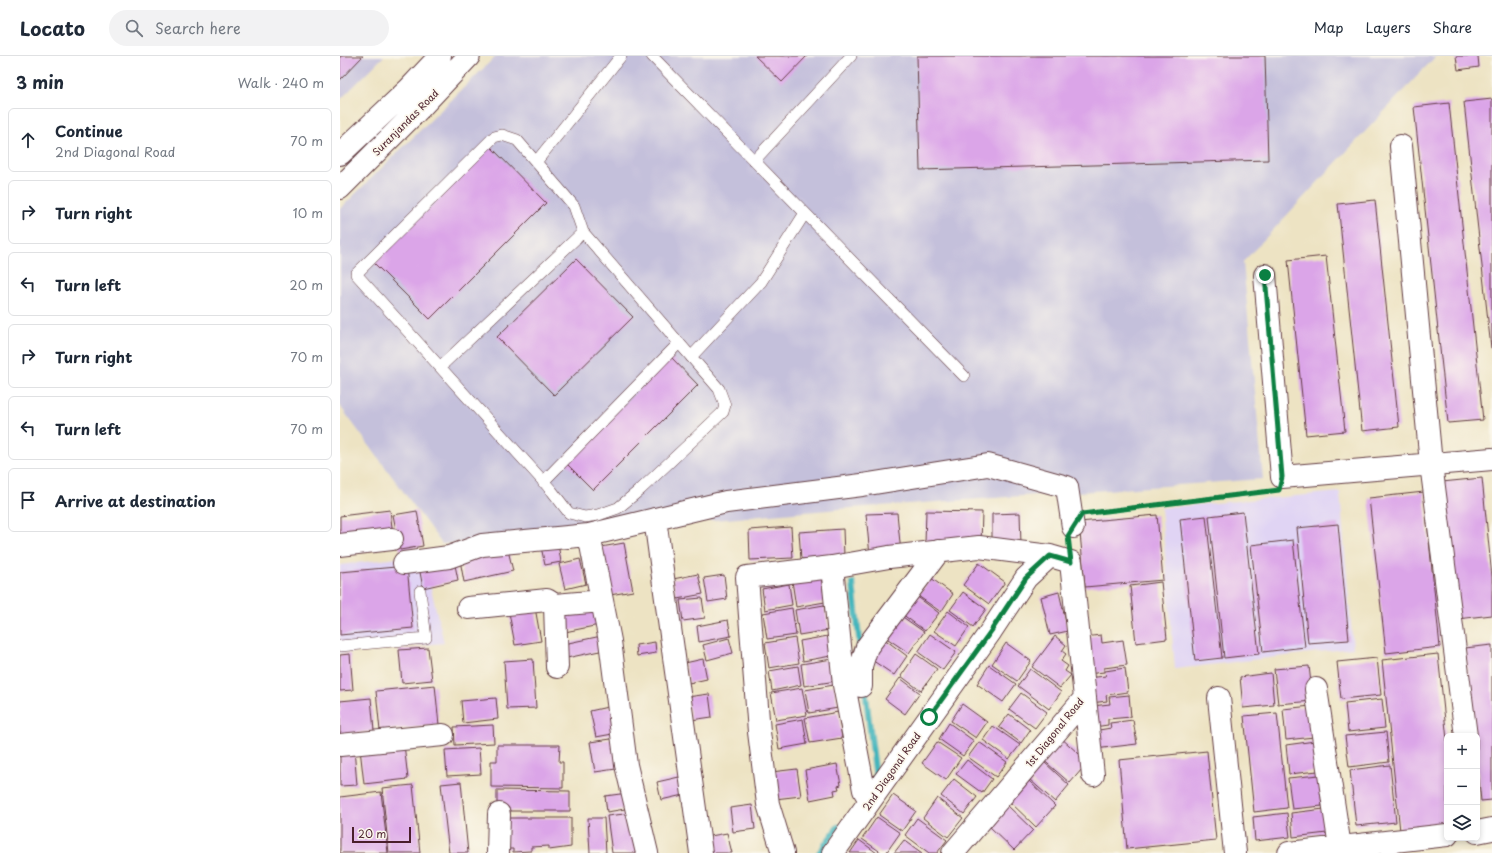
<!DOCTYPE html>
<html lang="en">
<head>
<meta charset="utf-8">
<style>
	body { margin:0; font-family:"Playpen Sans",sans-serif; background:#f2f2f3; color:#1f2937 }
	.controls { position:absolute; right:12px; bottom:12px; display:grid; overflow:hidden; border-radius:6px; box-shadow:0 2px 6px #0003 }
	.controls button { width:36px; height:36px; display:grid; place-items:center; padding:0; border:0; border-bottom:1px solid #e0e1e3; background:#fff; color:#1f2937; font:20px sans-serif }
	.scale { position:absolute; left:12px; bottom:10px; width:59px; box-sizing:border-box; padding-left:4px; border:2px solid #4a1f2b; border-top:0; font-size:11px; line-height:14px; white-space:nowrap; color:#4a1f2b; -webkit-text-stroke:3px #fbf7ec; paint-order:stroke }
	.stop { position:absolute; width:12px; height:12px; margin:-9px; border:3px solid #0b8043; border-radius:50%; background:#fff }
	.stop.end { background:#0b8043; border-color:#fff; box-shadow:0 1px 4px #0008 }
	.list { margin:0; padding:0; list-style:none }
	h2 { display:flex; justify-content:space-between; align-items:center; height:52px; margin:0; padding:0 16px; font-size:17px }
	h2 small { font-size:13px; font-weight:400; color:#747a83 }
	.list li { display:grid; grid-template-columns:26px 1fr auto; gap:12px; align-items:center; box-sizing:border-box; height:64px; margin:0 8px 8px; padding:0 8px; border:1px solid #e0e1e3; border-radius:6px }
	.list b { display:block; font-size:15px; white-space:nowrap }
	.list p { margin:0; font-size:13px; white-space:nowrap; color:#747a83 }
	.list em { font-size:13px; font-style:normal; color:#747a83 }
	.icon { flex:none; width:22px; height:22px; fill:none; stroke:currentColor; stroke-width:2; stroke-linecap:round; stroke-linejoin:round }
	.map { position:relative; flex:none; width:1152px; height:797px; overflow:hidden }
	header { display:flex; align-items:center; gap:24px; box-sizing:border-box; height:56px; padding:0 20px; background:#fff; border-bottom:1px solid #e0e1e3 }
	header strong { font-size:19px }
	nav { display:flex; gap:22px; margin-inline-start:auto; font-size:14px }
	.search { width:280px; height:36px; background:#f2f2f3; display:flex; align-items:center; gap:10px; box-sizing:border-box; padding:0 14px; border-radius:22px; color:#747a83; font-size:15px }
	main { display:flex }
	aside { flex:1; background:#fff }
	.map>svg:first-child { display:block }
</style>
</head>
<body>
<header>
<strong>Locato</strong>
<div class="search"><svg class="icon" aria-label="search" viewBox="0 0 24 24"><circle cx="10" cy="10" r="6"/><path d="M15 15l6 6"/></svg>Search here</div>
<nav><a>Map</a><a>Layers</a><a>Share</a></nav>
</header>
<main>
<aside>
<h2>3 min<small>Walk · 240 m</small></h2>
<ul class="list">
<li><svg class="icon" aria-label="ahead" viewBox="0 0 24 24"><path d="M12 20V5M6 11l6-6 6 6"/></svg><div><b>Continue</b><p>2nd Diagonal Road</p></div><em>70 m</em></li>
<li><svg class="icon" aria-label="right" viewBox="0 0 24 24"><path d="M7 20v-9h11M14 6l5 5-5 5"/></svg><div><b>Turn right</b></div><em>10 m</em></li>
<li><svg class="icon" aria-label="left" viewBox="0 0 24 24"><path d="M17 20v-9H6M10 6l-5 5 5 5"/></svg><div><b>Turn left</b></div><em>20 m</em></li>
<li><svg class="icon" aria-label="right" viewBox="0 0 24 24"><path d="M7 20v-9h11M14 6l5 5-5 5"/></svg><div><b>Turn right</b></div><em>70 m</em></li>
<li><svg class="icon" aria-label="left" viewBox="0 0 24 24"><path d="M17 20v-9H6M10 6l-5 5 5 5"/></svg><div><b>Turn left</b></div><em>70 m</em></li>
<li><svg class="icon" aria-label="arrive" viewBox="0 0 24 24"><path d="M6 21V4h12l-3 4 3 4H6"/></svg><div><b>Arrive at destination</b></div></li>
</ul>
</aside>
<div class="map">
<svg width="1152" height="797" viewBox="0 0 1152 797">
	<rect width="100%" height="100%" fill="#fbf7ec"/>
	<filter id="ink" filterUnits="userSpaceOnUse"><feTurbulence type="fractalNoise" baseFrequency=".025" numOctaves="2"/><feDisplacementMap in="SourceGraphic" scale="8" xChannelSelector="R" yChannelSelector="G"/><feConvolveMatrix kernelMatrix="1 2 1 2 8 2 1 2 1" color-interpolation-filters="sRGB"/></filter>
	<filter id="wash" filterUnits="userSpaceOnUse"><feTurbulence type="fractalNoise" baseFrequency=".012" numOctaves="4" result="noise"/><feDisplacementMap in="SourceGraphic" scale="16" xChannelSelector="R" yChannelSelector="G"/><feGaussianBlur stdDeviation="0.9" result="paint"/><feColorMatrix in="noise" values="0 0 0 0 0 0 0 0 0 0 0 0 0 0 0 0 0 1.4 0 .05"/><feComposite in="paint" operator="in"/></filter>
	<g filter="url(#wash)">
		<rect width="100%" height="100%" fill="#ede3c3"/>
		<path fill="#e0d4f4" d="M 1000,436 L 1013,592 L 835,613 L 821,452 Z
			M 83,499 L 104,587 L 0,597 L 0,509 Z"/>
		<path fill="#c4c0db" d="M 0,0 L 44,0 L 0,44 Z
			M 156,0 L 1096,0 L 903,206 L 923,423 L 511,452 L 102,488 L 0,350 L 0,153 Z"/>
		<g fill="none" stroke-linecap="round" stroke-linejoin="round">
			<path stroke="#45b5bc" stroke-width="6" d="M 513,527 L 520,591
				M 525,632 L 536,722 L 533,725
				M 479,797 L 498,771"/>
		</g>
		<g id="blocks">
			<path fill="#dba5e8" d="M 0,0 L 23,0 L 0,24 Z
				M 415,0 L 467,0 L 442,26 Z
				M 577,0 L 925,0 L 928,104 L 580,114 Z
				M 1116,0 L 1138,0 L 1139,11 L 1118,14 Z
				M 1152,43 L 1152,292 L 1151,292 L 1124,46 Z
				M 1109,47 L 1143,364 L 1108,367 L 1074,51 Z
				M 151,91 L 206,147 L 90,263 L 34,207 Z
				M 1035,144 L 1059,371 L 1022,375 L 998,148 Z
				M 986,200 L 1005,375 L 966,379 L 948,204 Z
				M 236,203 L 293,261 L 214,339 L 157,281 Z
				M 331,301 L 358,329 L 253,434 L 226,407 Z
				M 1142,422 L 1152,521 L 1152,559 L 1117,563 L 1102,426 Z
				M 1084,436 L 1100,591 L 1046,597 L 1029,442 Z
				M 50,454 L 53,480 L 0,485 L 0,460 Z
				M 77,455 L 83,490 L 60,494 L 53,459 Z
				M 586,455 L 642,456 L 641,489 L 585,488 Z
				M 903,456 L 919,598 L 884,602 L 869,460 Z
				M 557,457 L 561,497 L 530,500 L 526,458 Z
				M 680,457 L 681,489 L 652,489 L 652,458 Z
				M 817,459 L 823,524 L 745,531 L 739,466 Z
				M 866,460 L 882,602 L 855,605 L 840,463 Z
				M 998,468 L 1009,584 L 968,587 L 957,472 Z
				M 451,471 L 453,502 L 410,504 L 409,474 Z
				M 503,473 L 504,500 L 461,503 L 459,476 Z
				M 953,484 L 965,591 L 923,596 L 911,489 Z
				M 284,487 L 293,535 L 270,539 L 261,491 Z
				M 218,488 L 221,506 L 205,509 L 201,491 Z
				M 168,494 L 173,515 L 124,526 L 120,504 Z
				M 240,503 L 246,528 L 225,533 L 219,508 Z
				M 114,504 L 118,524 L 83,532 L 79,511 Z
				M 639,507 L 665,526 L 649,548 L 623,529 Z
				M 67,510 L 73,572 L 0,579 L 0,516 Z
				M 358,518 L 363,538 L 337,543 L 333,523 Z
				M 384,519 L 387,543 L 368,546 L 364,522 Z
				M 481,521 L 485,546 L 456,551 L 452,525 Z
				M 591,522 L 613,538 L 601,556 L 578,540 Z
				M 821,526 L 827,583 L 796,587 L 790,530 Z
				M 449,528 L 452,549 L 425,554 L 422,533 Z
				M 623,536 L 646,553 L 633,571 L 610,554 Z
				M 719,536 L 728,575 L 710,579 L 701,541 Z
				M 575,539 L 599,557 L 585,575 L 562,558 Z
				M 362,542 L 365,562 L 343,565 L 340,544 Z
				M 194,546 L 201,585 L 175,589 L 168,551 Z
				M 260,548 L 264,568 L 220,577 L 216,556 Z
				M 484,549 L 489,574 L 459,579 L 455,554 Z
				M 452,552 L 456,579 L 427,583 L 423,557 Z
				M 608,555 L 629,571 L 616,590 L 594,575 Z
				M 560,559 L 584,576 L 569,597 L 545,581 Z
				M 388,564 L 391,580 L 359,586 L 357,570 Z
				M 590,578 L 616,596 L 603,614 L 578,596 Z
				M 266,579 L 269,593 L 222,603 L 219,589 Z
				M 761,579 L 762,587 L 783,584 L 787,609 L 764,612 L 764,616 L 748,618 L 744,581 Z
				M 488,580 L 491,600 L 463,605 L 460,585 Z
				M 715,580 L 726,589 L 722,595 L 726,598 L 721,605 L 728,610 L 725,615 L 731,619 L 720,632 L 692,611 Z
				M 389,582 L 393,597 L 367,604 L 363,589 Z
				M 455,582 L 459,607 L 429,612 L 425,587 Z
				M 543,582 L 567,600 L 554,619 L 529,602 Z
				M 315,586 L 316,597 L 297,600 L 296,589 Z
				M 666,587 L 691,605 L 677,625 L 652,608 Z
				M 1152,589 L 1152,744 L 1141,745 L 1137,706 L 1137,680 L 1134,680 L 1125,592 Z
				M 88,592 L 92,624 L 62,627 L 59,594 Z
				M 10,598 L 13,634 L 0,635 L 0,599 Z
				M 576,598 L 597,613 L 581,635 L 561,620 Z
				M 1098,598 L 1107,684 L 1107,770 L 1060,775 L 1042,604 Z
				M 1037,602 L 1041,639 L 1001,643 L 997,606 Z
				M 193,603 L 196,652 L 167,653 L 164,605 Z
				M 363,603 L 367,623 L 349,627 L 345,607 Z
				M 492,603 L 496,625 L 464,630 L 461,608 Z
				M 649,609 L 676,628 L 663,646 L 637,628 Z
				M 458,610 L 461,629 L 432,635 L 429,615 Z
				M 969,610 L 973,645 L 938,648 L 934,613 Z
				M 785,612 L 788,636 L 766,639 L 767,645 L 751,647 L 747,622 L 766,620 L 765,615 Z
				M 690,613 L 721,636 L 709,653 L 678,630 Z
				M 931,617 L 934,649 L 903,652 L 900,621 Z
				M 560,622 L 580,637 L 565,658 L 545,643 Z
				M 95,629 L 99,669 L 40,675 L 36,635 Z
				M 494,629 L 498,652 L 469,657 L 465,634 Z
				M 462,632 L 467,659 L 436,664 L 431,637 Z
				M 681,637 L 707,656 L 695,672 L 669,653 Z
				M 369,638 L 372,661 L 351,664 L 347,641 Z
				M 789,639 L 791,661 L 768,663 L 768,669 L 754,671 L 752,650 L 770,648 L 769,641 Z
				M 31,642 L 34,675 L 0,679 L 0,645 Z
				M 156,642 L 158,663 L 123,667 L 121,645 Z
				M 1042,643 L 1045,672 L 1008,676 L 1005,647 Z
				M 622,648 L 647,666 L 636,682 L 611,665 Z
				M 272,650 L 278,677 L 256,681 L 250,655 Z
				M 971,650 L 974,681 L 946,684 L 943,653 Z
				M 498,656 L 502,682 L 470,687 L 465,662 Z
				M 937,657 L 947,752 L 914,756 L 904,660 Z
				M 669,658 L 690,674 L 681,687 L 659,671 Z
				M 463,663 L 467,688 L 439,693 L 435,668 Z
				M 793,664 L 797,688 L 755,693 L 753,675 L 771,672 L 770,667 Z
				M 609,667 L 634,685 L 623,700 L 599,683 Z
				M 153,669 L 154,687 L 115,689 L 114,671 Z
				M 653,670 L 680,689 L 669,703 L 643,684 Z
				M 1046,676 L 1049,706 L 1009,711 L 1005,680 Z
				M 720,681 L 748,706 L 730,727 L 701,702 Z
				M 278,682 L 283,712 L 255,716 L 250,686 Z
				M 975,685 L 978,715 L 949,718 L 946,689 Z
				M 597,686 L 621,702 L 606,724 L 582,707 Z
				M 639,686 L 667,706 L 656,721 L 628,701 Z
				M 64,688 L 68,723 L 24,728 L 20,693 Z
				M 157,689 L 220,689 L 219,706 L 223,706 L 223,732 L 151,731 L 151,705 L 157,705 Z
				M 139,692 L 141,718 L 107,720 L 105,694 Z
				M 14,693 L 17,729 L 0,730 L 0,694 Z
				M 867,695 L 876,784 L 787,793 L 779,704 Z
				M 627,704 L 652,723 L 642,737 L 616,718 Z
				M 704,706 L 729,729 L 715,746 L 689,723 Z
				M 497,708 L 501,729 L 498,730 L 499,733 L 494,734 L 495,739 L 470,744 L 465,714 Z
				M 1050,709 L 1056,766 L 1016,770 L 1010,714 Z
				M 457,713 L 461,740 L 435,743 L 431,716 Z
				M 979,719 L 982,750 L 952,753 L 948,722 Z
				M 339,721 L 343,739 L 321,744 L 317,726 Z
				M 614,723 L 637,741 L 624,758 L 601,740 Z
				M 688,724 L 715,750 L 696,771 L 669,745 Z
				M 121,726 L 128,797 L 109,797 L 101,728 Z
				M 73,729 L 80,797 L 49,797 L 42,732 Z
				M 157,734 L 230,735 L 230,755 L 157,755 Z
				M 41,736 L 48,797 L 0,797 L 0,741 Z
				M 288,737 L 291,752 L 267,756 L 265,740 Z
				M 553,739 L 576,755 L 562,775 L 539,759 Z
				M 597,742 L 623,762 L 608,781 L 583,762 Z
				M 412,749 L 415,773 L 393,776 L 390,752 Z
				M 667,749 L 693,774 L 674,794 L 648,769 Z
				M 984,753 L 987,777 L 953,781 L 951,757 Z
				M 293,757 L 298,797 L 272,797 L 267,760 Z
				M 947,757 L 950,781 L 915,785 L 913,761 Z
				M 537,761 L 560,777 L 546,797 L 542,797 L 522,783 Z
				M 165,762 L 231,762 L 231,791 L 209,794 L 209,790 L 191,791 L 191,795 L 173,796 L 173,793 L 166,793 Z
				M 248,762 L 264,762 L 266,797 L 250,797 Z
				M 577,762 L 607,784 L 597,797 L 589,797 L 565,779 Z
				M 387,777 L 392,797 L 369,797 L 365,781 Z
				M 519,784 L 537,797 L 510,797 Z
				M 564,784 L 582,797 L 554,797 Z"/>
		</g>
	</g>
	<g filter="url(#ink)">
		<use href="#blocks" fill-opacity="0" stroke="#623c42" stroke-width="1"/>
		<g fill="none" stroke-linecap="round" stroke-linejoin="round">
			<defs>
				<path id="service" d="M 312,0 L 624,320
					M 162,79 L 177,84 L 234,150 L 243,176 L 379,333 L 385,349 L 383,356 L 301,433 L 278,452 L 258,459 L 245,461 L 229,457 L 212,435 L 16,218 L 154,81 Z
					M 414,105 L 511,0
					M 196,106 L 281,0
					M 351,301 L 421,226 L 465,157
					M 100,311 L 243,176
					M 203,426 L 339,287
					M 0,590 L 86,582 L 80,535"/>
				<path id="minor" d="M 1061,90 L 1091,408 L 1126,680
					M 925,219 L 942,421 L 1152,403
					M 315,463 L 361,797
					M 249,479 L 270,585 L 286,709 L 307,797
					M 0,489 L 52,483
					M 64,507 L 109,501 L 142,489 L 249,479 L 386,446 L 522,429 L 648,409 L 727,431 L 733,471
					M 492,511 L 549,501 L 639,491 L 710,500 L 731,506 L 745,642 L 613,797
					M 215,549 L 217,611
					M 128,552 L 207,544 L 215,549 L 262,545
					M 521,630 L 521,610 L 527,591 L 599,495
					M 976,633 L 1000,791
					M 745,642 L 753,719
					M 879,642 L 895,797
					M 0,689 L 103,679
					M 1137,776 L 1152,773
					M 158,797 L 159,758
					M 443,797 L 428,748 L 419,676 L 407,521 L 492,511 L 504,629 L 524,734 L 530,744
					M 493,797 L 651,575 L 686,522 L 710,500
					M 949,797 L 1107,779"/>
				<path id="primary" d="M 0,98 L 69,33 L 100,0
					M 0,132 L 80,52 L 129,0"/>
			</defs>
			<use href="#service" stroke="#623c42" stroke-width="12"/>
			<use href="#minor" stroke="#623c42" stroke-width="24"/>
			<use href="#primary" stroke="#623c42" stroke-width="24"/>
			<path stroke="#623c42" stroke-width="2.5" stroke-dasharray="1 3" stroke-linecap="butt" d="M 752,456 L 928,435"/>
			<use href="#service" stroke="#fff" stroke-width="11"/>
			<use href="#minor" stroke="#fff" stroke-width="22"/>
			<use href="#primary" stroke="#fff" stroke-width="22"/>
		</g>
	</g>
	<g fill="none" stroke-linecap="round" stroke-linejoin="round" filter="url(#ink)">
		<path stroke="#0b8043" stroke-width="5" d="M 589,661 L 651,575 L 686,522 L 710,500 L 731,506 L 728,480 L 742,458 L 939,434 L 942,421 L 925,219"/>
	</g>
	<g text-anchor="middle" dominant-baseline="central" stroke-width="3.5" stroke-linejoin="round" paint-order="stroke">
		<g font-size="10" fill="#4a1f2b" stroke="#fbf7ec">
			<text transform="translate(65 66) rotate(-45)">Suranjandas Road</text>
			<text transform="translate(714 676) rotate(-51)">1st Diagonal Road</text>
			<text transform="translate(551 715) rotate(-55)">2nd Diagonal Road</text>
		</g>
	</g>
</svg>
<div class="controls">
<button>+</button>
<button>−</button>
<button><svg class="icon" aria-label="layers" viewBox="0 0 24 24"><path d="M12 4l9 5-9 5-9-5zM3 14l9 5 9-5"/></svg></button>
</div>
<div class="scale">20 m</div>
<div class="stop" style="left:589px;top:661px"></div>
<div class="stop end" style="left:925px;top:219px"></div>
</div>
</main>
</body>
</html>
